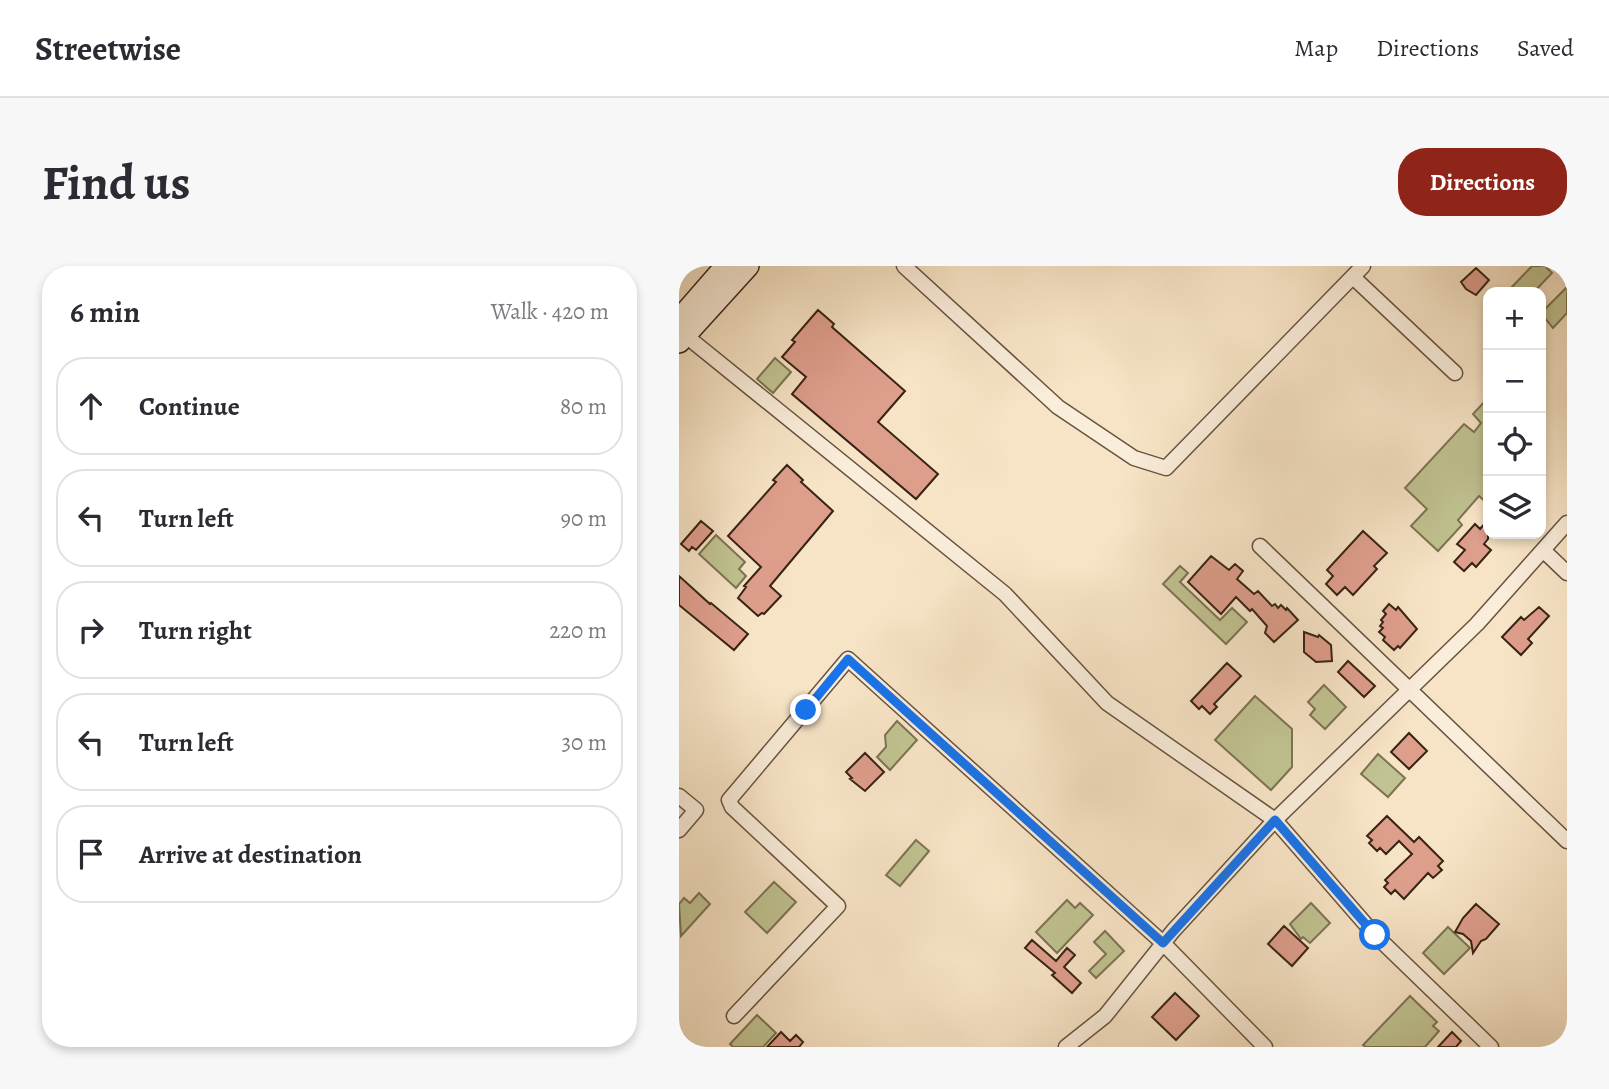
<!DOCTYPE html>
<html lang="en">
<head>
<meta charset="utf-8">
<style>
	body { margin:0; font-family:Alegreya,serif; background:#f7f7f7; color:#2b2b33 }
	.controls { position:absolute; right:21px; top:21px; display:grid; overflow:hidden; border-radius:14px; box-shadow:0 4px 10px #0003 }
	.controls button { width:63px; height:63px; display:grid; place-items:center; padding:0; border:0; border-bottom:2px solid #e1e1e2; background:#fff; color:#2b2b33; font:35px sans-serif }
	.stop { position:absolute; width:21px; height:21px; margin:-16px; border:5px solid #1a73e8; border-radius:50%; background:#fff }
	.stop.end { background:#1a73e8; border-color:#fff; box-shadow:0 2px 7px #0008 }
	.list { margin:0; padding:0; list-style:none }
	h2 { display:flex; justify-content:space-between; align-items:center; height:91px; margin:0; padding:0 28px; font-size:30px }
	h2 small { font-size:23px; font-weight:400; color:#7c7c81 }
	.list li { display:grid; grid-template-columns:46px 1fr auto; gap:21px; align-items:center; box-sizing:border-box; height:98px; margin:0 14px 14px; padding:0 14px; border:2px solid #e1e1e2; border-radius:28px }
	.list b { display:block; font-size:26px; white-space:nowrap }
	.list em { font-size:23px; font-style:normal; color:#7c7c81 }
	.icon { flex:none; width:38px; height:38px; fill:none; stroke:currentColor; stroke-width:2; stroke-linecap:round; stroke-linejoin:round }
	.map { position:relative; flex:none; width:888px; height:781px; overflow:hidden; border-radius:28px }
	header { display:flex; align-items:center; gap:42px; box-sizing:border-box; height:98px; padding:0 35px; background:#fff; border-bottom:2px solid #e1e1e2 }
	header strong { font-size:33px }
	nav { display:flex; gap:38px; margin-inline-start:auto; font-size:24px }
	.intro { display:flex; align-items:center; justify-content:space-between; box-sizing:border-box; height:168px; padding:0 42px }
	h1 { margin:0; font-size:49px }
	.button { padding:18px 32px; border-radius:28px; background:#8f2418; color:#fff; font-size:24px; font-weight:700 }
	main { display:flex; gap:42px; padding:0 42px }
	aside { flex:1; background:#fff; border-radius:28px; box-shadow:0 4px 10px #0003 }
	.map>svg:first-child { display:block }
</style>
</head>
<body>
<header>
<strong>Streetwise</strong>
<nav><a>Map</a><a>Directions</a><a>Saved</a></nav>
</header>
<div class="intro"><h1>Find us</h1><a class="button">Directions</a></div>
<main>
<aside>
<h2>6 min<small>Walk · 420 m</small></h2>
<ul class="list">
<li><svg class="icon" aria-label="ahead" viewBox="0 0 24 24"><path d="M12 20V5M6 11l6-6 6 6"/></svg><div><b>Continue</b></div><em>80 m</em></li>
<li><svg class="icon" aria-label="left" viewBox="0 0 24 24"><path d="M17 20v-9H6M10 6l-5 5 5 5"/></svg><div><b>Turn left</b></div><em>90 m</em></li>
<li><svg class="icon" aria-label="right" viewBox="0 0 24 24"><path d="M7 20v-9h11M14 6l5 5-5 5"/></svg><div><b>Turn right</b></div><em>220 m</em></li>
<li><svg class="icon" aria-label="left" viewBox="0 0 24 24"><path d="M17 20v-9H6M10 6l-5 5 5 5"/></svg><div><b>Turn left</b></div><em>30 m</em></li>
<li><svg class="icon" aria-label="arrive" viewBox="0 0 24 24"><path d="M6 21V4h12l-3 4 3 4H6"/></svg><div><b>Arrive at destination</b></div></li>
</ul>
</aside>
<div class="map">
<svg width="888" height="781" viewBox="0 0 888 781">
	<rect width="100%" height="100%" fill="#f7e4c6"/>
	<filter id="stains"><feTurbulence type="fractalNoise" baseFrequency=".00286" numOctaves="4"/><feColorMatrix values="0 0 0 0 .2 0 0 0 0 .09 0 0 0 0 .02 0 0 0 .5 -.17"/></filter>
	<radialGradient id="worn" r=".72"><stop offset=".6" stop-color="#630" stop-opacity="0"/><stop offset="1" stop-color="#630" stop-opacity=".3"/></radialGradient>
	<path fill="#c1c392" stroke="#7c7353" stroke-width="2" d="M 853,0 L 866,0 L 873,7 L 855,26 L 835,26 L 831,23 Z
		M 888,21 L 888,47 L 874,62 L 862,47 Z
		M 96,92 L 112,106 L 94,127 L 78,113 Z
		M 807,134 L 809,137 L 809,238 L 800,230 L 779,254 L 783,259 L 759,285 L 732,260 L 748,243 L 726,222 L 785,158 L 795,166 L 802,157 L 794,148 Z
		M 37,269 L 66,296 L 60,303 L 67,310 L 57,322 L 20,288 Z
		M 501,300 L 509,307 L 501,316 L 541,354 L 553,342 L 568,356 L 547,378 L 484,318 Z
		M 645,419 L 667,441 L 646,463 L 631,449 L 636,443 L 629,436 Z
		M 576,430 L 613,463 L 613,501 L 592,524 L 536,474 Z
		M 218,455 L 238,474 L 211,504 L 198,491 L 207,481 L 206,469 Z
		M 699,488 L 726,512 L 709,531 L 682,508 Z
		M 237,574 L 250,585 L 221,620 L 207,609 Z
		M 95,616 L 117,636 L 88,667 L 66,646 Z
		M 20,627 L 31,638 L 2,670 L 0,638 L 5,632 L 11,637 Z
		M 388,634 L 396,642 L 401,637 L 414,649 L 378,687 L 357,666 Z
		M 632,637 L 651,657 L 631,677 L 624,671 L 622,673 L 611,658 Z
		M 769,661 L 791,682 L 765,708 L 744,687 Z
		M 426,665 L 445,685 L 417,712 L 410,705 L 427,688 L 415,676 Z
		M 731,730 L 758,756 L 754,760 L 760,765 L 746,781 L 687,781 L 684,779 Z
		M 78,749 L 97,767 L 84,781 L 54,781 L 51,778 Z"/>
	<path fill="#de9e8c" stroke="#382314" stroke-width="2" d="M 797,2 L 810,14 L 797,29 L 787,23 L 782,16 Z
		M 139,44 L 155,58 L 153,61 L 226,125 L 199,156 L 259,208 L 237,233 L 113,128 L 127,111 L 103,91 L 116,76 L 113,74 Z
		M 108,199 L 124,214 L 122,216 L 154,245 L 91,320 L 102,330 L 85,348 L 83,347 L 79,350 L 59,332 L 67,321 L 65,320 L 82,301 L 49,270 L 97,216 L 94,214 Z
		M 809,254 L 809,273 L 805,278 L 812,284 L 797,301 L 793,297 L 785,305 L 775,296 L 786,284 L 778,278 L 796,258 L 801,263 Z
		M 22,255 L 34,265 L 17,284 L 13,281 L 10,285 L 2,278 Z
		M 684,265 L 708,287 L 695,300 L 698,303 L 674,329 L 666,321 L 658,329 L 647,318 L 654,310 L 648,304 Z
		M 532,290 L 550,304 L 556,298 L 564,305 L 558,313 L 575,328 L 579,325 L 593,340 L 596,338 L 599,342 L 602,339 L 607,344 L 608,342 L 619,354 L 595,376 L 586,367 L 588,360 L 573,343 L 571,345 L 557,331 L 542,348 L 509,316 Z
		M 0,310 L 31,338 L 32,337 L 69,368 L 55,384 L 0,339 Z
		M 710,338 L 717,344 L 719,341 L 738,363 L 721,382 L 719,380 L 715,384 L 704,374 L 706,371 L 700,366 L 704,362 L 701,360 L 704,356 L 702,354 L 707,348 L 704,345 Z
		M 860,341 L 870,350 L 849,373 L 853,377 L 842,389 L 823,371 L 842,351 L 845,354 Z
		M 625,366 L 639,371 L 640,369 L 652,379 L 653,395 L 637,396 L 625,386 Z
		M 669,395 L 696,420 L 685,431 L 659,406 Z
		M 548,397 L 562,410 L 535,438 L 538,441 L 531,448 L 523,440 L 520,443 L 512,435 Z
		M 730,467 L 748,485 L 730,503 L 712,486 Z
		M 186,487 L 205,506 L 186,525 L 171,513 L 173,512 L 167,506 Z
		M 708,550 L 735,576 L 740,571 L 764,595 L 759,600 L 763,604 L 754,612 L 749,607 L 725,633 L 716,624 L 712,628 L 705,621 L 709,617 L 706,614 L 733,588 L 720,575 L 707,588 L 701,582 L 698,585 L 690,577 L 693,574 L 688,570 Z
		M 797,638 L 820,658 L 807,673 L 802,675 L 794,687 L 792,675 L 784,668 L 776,666 L 784,652 Z
		M 605,660 L 629,682 L 613,700 L 589,678 Z
		M 353,674 L 377,695 L 388,682 L 396,689 L 385,701 L 402,717 L 393,727 L 373,709 L 376,707 L 346,682 Z
		M 496,727 L 520,750 L 497,774 L 473,751 Z
		M 102,766 L 111,775 L 117,769 L 124,776 L 120,781 L 88,781 Z
		M 773,766 L 782,775 L 777,781 L 759,781 Z"/>
	<g fill="none" stroke-linecap="round" stroke-linejoin="round">
		<defs>
			<path id="street" d="M 225,0 L 379,141 L 455,192 L 487,202 L 684,0
				M 674,11 L 776,107
				M 1,65 L 326,328 L 428,437 L 596,554 L 696,669 L 812,781
				M 581,280 L 888,575
				M 864,284 L 888,307
				M 0,530 L 17,544 L 0,564
				M 55,750 L 159,640 L 53,541 L 50,534 L 169,393 L 484,677 L 586,781
				M 387,781 L 426,750 L 494,665 L 596,554 L 798,358 L 888,257"/>
			<path id="secondary" d="M 0,54 L 47,0
				M 0,76 L 69,0"/>
		</defs>
		<use href="#street" stroke="#685340" stroke-width="17"/>
		<use href="#secondary" stroke="#382314" stroke-width="24"/>
		<use href="#street" stroke="#faedda" stroke-width="14"/>
		<use href="#secondary" stroke="#faedda" stroke-width="21"/>
	</g>
	<g fill="none" stroke-linecap="round" stroke-linejoin="round">
		<path stroke="#1a73e8" stroke-width="9" d="M 127,444 L 169,393 L 484,677 L 596,554 L 696,669"/>
	</g>
	<rect width="100%" height="100%" filter="url(#stains)"/>
	<rect width="100%" height="100%" fill="url(#worn)"/>
</svg>
<div class="controls">
<button>+</button>
<button>−</button>
<button><svg class="icon" aria-label="locate" viewBox="0 0 24 24"><circle cx="12" cy="12" r="6"/><path d="M12 2v4M12 18v4M2 12h4M18 12h4"/></svg></button>
<button><svg class="icon" aria-label="layers" viewBox="0 0 24 24"><path d="M12 4l9 5-9 5-9-5zM3 14l9 5 9-5"/></svg></button>
</div>
<div class="stop" style="left:696px;top:669px"></div>
<div class="stop end" style="left:127px;top:444px"></div>
</div>
</main>
</body>
</html>
